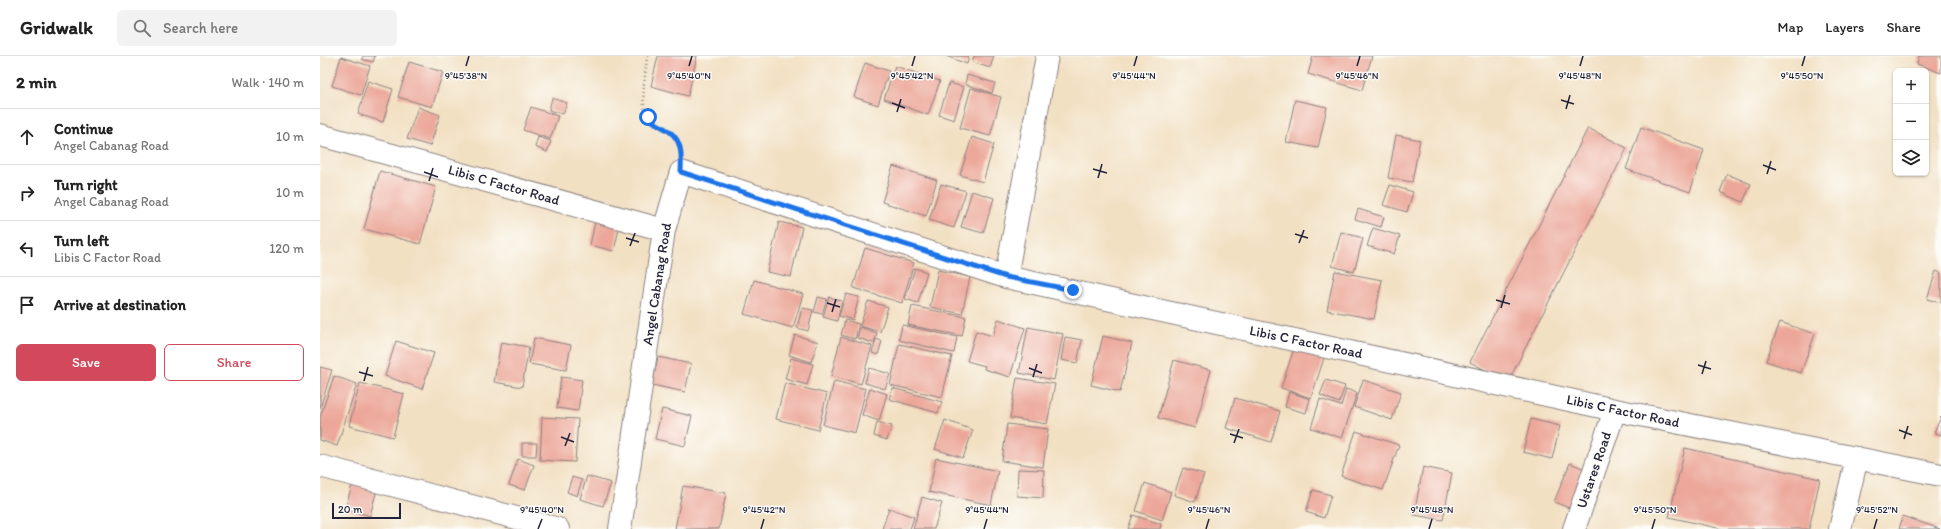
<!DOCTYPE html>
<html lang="en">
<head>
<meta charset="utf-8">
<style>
	body { margin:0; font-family:Itim,sans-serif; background:#f2f2f2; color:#222 }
	.controls { position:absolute; right:12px; top:12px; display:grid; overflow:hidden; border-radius:6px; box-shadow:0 1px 3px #0004 }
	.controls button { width:36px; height:36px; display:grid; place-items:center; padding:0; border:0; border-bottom:1px solid #e0e0e0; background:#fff; color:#222; font:20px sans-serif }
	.scale { position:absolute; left:12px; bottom:10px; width:69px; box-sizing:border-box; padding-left:4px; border:2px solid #22223b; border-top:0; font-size:11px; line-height:14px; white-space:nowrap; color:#22223b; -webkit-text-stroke:3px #fdfcf7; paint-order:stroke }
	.stop { position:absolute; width:12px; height:12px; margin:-9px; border:3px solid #1a73e8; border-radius:50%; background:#fff }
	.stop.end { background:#1a73e8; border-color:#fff; box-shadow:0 1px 4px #0008 }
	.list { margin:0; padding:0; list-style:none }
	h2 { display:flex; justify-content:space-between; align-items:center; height:52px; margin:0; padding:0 16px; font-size:17px }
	h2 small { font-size:13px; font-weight:400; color:#767676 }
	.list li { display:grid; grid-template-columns:26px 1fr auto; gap:12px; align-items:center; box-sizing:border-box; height:56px; padding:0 16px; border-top:1px solid #e0e0e0 }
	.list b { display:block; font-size:15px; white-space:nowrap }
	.list p { margin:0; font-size:13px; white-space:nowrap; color:#767676 }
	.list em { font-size:13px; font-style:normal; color:#767676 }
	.actions { display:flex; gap:8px; padding:12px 16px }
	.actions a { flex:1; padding:9px 0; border:1px solid #d1495b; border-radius:6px; text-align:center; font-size:14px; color:#d1495b }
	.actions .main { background:#d1495b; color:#fff }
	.icon { flex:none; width:22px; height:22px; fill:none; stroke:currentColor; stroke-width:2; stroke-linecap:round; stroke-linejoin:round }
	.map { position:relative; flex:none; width:1621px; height:473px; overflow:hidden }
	header { display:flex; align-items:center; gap:24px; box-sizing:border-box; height:56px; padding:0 20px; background:#fff; border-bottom:1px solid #e0e0e0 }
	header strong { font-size:19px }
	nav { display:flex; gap:22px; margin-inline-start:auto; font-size:14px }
	.search { width:280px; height:36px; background:#f2f2f2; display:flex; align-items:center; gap:10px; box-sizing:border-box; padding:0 14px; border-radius:6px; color:#767676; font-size:15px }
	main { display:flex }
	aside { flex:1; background:#fff }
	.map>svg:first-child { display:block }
</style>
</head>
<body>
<header>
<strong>Gridwalk</strong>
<div class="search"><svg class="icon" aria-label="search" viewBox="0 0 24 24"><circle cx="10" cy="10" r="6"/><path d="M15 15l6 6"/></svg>Search here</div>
<nav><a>Map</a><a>Layers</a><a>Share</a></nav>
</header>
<main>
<aside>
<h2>2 min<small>Walk · 140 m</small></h2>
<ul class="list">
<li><svg class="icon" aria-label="ahead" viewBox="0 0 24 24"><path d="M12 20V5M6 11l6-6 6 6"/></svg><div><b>Continue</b><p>Angel Cabanag Road</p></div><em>10 m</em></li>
<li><svg class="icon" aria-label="right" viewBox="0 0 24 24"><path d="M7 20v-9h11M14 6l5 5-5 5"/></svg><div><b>Turn right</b><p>Angel Cabanag Road</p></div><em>10 m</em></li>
<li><svg class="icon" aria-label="left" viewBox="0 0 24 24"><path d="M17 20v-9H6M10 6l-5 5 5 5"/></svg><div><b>Turn left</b><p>Libis C Factor Road</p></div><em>120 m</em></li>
<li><svg class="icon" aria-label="arrive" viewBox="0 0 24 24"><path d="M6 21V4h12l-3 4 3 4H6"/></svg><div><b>Arrive at destination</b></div></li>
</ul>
<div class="actions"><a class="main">Save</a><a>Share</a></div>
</aside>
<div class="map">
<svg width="1621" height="473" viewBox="0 0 1621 473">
	<rect width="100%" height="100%" fill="#fdfcf7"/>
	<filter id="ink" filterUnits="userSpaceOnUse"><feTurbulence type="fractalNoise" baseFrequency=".025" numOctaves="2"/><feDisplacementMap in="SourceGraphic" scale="8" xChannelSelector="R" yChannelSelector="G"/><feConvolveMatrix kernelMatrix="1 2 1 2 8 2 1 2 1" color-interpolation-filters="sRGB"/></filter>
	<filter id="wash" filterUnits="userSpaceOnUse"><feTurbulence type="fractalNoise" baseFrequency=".012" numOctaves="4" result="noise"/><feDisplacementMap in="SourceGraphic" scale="16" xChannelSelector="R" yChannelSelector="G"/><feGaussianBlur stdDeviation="0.9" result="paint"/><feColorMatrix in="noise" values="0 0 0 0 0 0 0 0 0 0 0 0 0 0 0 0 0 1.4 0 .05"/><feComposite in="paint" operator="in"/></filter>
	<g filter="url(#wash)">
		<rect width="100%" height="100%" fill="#f2e0c3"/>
		<g id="blocks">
			<path fill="#eca79a" d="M 43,0 L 55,0 L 53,6 L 42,3 Z
				M 338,0 L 377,0 L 368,40 L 331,30 Z
				M 626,0 L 649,0 L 647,8 Z
				M 654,0 L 674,0 L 670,12 L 652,6 Z
				M 993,0 L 1052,0 L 1042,34 L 988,18 Z
				M 1599,0 L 1621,0 L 1621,17 L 1597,8 Z
				M 21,1 L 50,10 L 41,39 L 12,30 Z
				M 89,6 L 123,16 L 112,51 L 78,41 Z
				M 545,7 L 569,15 L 558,49 L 534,41 Z
				M 575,10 L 620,25 L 608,59 L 564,43 Z
				M 647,19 L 675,27 L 672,37 L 645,28 Z
				M 48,25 L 73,33 L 63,66 L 38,58 Z
				M 629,27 L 644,31 L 634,64 L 619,59 Z
				M 651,32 L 681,41 L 670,80 L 640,72 Z
				M 232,42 L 247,47 L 243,58 L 229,54 Z
				M 975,44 L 1007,51 L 998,92 L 966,86 Z
				M 98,51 L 120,59 L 110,90 L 87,83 Z
				M 211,51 L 238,60 L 230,83 L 203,74 Z
				M 1321,71 L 1384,94 L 1370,136 L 1306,113 Z
				M 1268,72 L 1307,92 L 1188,326 L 1150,306 Z
				M 1076,79 L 1100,84 L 1092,126 L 1068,122 Z
				M 218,81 L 231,85 L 227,96 L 215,91 Z
				M 652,81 L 674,88 L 663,126 L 640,119 Z
				M 573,110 L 617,124 L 606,160 L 562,146 Z
				M 60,115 L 116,131 L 100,188 L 44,173 Z
				M 1407,118 L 1431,128 L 1423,146 L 1400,136 Z
				M 621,128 L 646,135 L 634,172 L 609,164 Z
				M 1070,129 L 1093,136 L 1087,156 L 1063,149 Z
				M 652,135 L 674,142 L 663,177 L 641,171 Z
				M 1038,153 L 1064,161 L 1061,171 L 1035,163 Z
				M 276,162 L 300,168 L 294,195 L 270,189 Z
				M 459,166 L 482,171 L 471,221 L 447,216 Z
				M 1053,172 L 1080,180 L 1074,198 L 1047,190 Z
				M 1021,176 L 1043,182 L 1034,216 L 1012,210 Z
				M 545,192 L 594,207 L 582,247 L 533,232 Z
				M 595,212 L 607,216 L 598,247 L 585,243 Z
				M 618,214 L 650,221 L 642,258 L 610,251 Z
				M 1015,215 L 1062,224 L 1054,263 L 1007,254 Z
				M 1616,215 L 1621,217 L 1621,247 L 1607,243 Z
				M 434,224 L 483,238 L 473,272 L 424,258 Z
				M 526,238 L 539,241 L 533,264 L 519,260 Z
				M 498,241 L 507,243 L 502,258 L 494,256 Z
				M 509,241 L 522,245 L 517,265 L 503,261 Z
				M 548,245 L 568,251 L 560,276 L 540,270 Z
				M 592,250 L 646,261 L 642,280 L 588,269 Z
				M 482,252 L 493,254 L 488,275 L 477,272 Z
				M 678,263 L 705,272 L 690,321 L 664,313 L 665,310 L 647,305 L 656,275 L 673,280 Z
				M 525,264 L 539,268 L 535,283 L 521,279 Z
				M 1460,266 L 1495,278 L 1481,317 L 1446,305 Z
				M 582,269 L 637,281 L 634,297 L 579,284 Z
				M 540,271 L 557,277 L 554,287 L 537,282 Z
				M 708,271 L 743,278 L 734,324 L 699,317 Z
				M 475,279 L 498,286 L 491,306 L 469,299 Z
				M 783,280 L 812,287 L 800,336 L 771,329 Z
				M 521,281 L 552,290 L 541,328 L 511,320 Z
				M 745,281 L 762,284 L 757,307 L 741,304 Z
				M 214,282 L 251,289 L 246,314 L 209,308 Z
				M 556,283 L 562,285 L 558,299 L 552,297 Z
				M 76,285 L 114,297 L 102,333 L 65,320 Z
				M 181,286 L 209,291 L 202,331 L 174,326 Z
				M 976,286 L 1006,296 L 991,342 L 961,332 Z
				M 579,288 L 632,300 L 622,341 L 570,329 Z
				M 338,301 L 371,308 L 365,336 L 332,329 Z
				M 471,302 L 493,308 L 487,329 L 465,323 Z
				M 854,304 L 891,314 L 875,372 L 838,362 Z
				M 0,311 L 12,314 L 0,352 Z
				M 549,312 L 570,318 L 565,333 L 545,327 Z
				M 14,320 L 37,328 L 17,390 L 0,384 L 0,361 Z
				M 241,321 L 262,324 L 258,355 L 237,352 Z
				M 697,322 L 735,328 L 727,368 L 690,362 Z
				M 1006,324 L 1025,330 L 1019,347 L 1000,339 Z
				M 1043,324 L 1081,336 L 1072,364 L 1034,351 Z
				M 514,325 L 546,333 L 535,377 L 503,369 Z
				M 40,327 L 84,338 L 73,381 L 29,370 Z
				M 465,327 L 507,338 L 498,374 L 456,363 Z
				M 550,332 L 567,338 L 559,365 L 542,359 Z
				M 573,332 L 622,346 L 618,357 L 569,343 Z
				M 1026,333 L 1037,337 L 1022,382 L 991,372 L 1000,343 L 1021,350 Z
				M 969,336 L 990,343 L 986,357 L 965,351 Z
				M 915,342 L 960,355 L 951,386 L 906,372 Z
				M 342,353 L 372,360 L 365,390 L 335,383 Z
				M 222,361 L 258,363 L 255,406 L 220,404 Z
				M 1621,361 L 1621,379 L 1614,376 Z
				M 1211,363 L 1240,370 L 1232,403 L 1203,396 Z
				M 625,364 L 653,374 L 643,402 L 615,393 Z
				M 557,366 L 572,370 L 567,384 L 554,380 Z
				M 687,368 L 728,373 L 723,411 L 682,405 Z
				M 1036,375 L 1079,389 L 1063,434 L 1021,420 Z
				M 202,387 L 217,387 L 216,400 L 202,400 Z
				M 1365,392 L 1500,423 L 1489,473 L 1402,473 L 1349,461 Z
				M 616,402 L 678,415 L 671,449 L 609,436 Z
				M 198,403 L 214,409 L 205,434 L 189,429 Z
				M 1250,407 L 1270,415 L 1254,454 L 1234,446 Z
				M 1103,411 L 1132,417 L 1123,464 L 1094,459 Z
				M 863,412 L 884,418 L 875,446 L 854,439 Z
				M 698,413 L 724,414 L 723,442 L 697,440 Z
				M 267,420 L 291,427 L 283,450 L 260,443 Z
				M 252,421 L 262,424 L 257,440 L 247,436 Z
				M 33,426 L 57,433 L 50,460 L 25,453 Z
				M 825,427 L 851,436 L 842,464 L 816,455 Z
				M 363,430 L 406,437 L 399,473 L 355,473 Z
				M 993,434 L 1011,439 L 1004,462 L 986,456 Z
				M 602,441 L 622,447 L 614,473 L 593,473 Z
				M 569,452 L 594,461 L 590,473 L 562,473 Z
				M 813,459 L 841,468 L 840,473 L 808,473 Z
				M 1583,460 L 1620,473 L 1579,473 Z"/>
		</g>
	</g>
	<g filter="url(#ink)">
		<use href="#blocks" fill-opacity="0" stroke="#8a817f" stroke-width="1"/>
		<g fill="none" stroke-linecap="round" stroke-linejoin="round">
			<defs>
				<path id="street" d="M 0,79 L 344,174
					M 686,221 L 727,0
					M 0,410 L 238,473
					M 300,473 L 344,174 L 361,116 L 686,221 L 1295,354 L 1621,419
					M 1254,473 L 1295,354
					M 1520,473 L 1537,402"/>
			</defs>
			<use href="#street" stroke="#8a817f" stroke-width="24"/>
			<path stroke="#8a817f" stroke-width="2.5" stroke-dasharray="1 3" stroke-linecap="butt" d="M 327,0 C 326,17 319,48 328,62 C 337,76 354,69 361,93"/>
			<use href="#street" stroke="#fff" stroke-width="22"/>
		</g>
	</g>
	<g fill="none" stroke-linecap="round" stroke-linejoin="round" filter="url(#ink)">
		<path stroke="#1a73e8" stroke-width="5" d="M 328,61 C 332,66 338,68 344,72 C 362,81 362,97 361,116 L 686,221 L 753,234"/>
	</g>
	<path fill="none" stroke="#22223b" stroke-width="1.5" d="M 146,10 L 149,0M 369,10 L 372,0M 592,10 L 595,0M 814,10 L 817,0M 1037,10 L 1040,0M 1260,10 L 1263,0M 1482,10 L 1485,0M 1241,44 L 1254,48M 572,47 L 585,52M 1246,53 L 1250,39M 577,56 L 581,43M 1443,109 L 1456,114M 773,113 L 787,117M 104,116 L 118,121M 1447,118 L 1451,105M 778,122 L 782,108M 109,125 L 113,112M 975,178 L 988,182M 306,182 L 319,186M 979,187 L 984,174M 310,190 L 315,177M 1176,244 L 1190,248M 507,247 L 520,251M 1181,252 L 1185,239M 512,256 L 516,243M 1378,309 L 1391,313M 709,312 L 722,317M 39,316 L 53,320M 1382,318 L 1386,305M 713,321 L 717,308M 44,325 L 48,311M 1579,374 L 1592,379M 910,378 L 923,382M 241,381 L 254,386M 1584,383 L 1588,370M 914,387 L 919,373M 245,390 L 250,377M 218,473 L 222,463M 441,473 L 444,463M 664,473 L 667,463M 886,473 L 889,463M 1109,473 L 1112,463M 1332,473 L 1335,463M 1554,473 L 1557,463"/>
	<g text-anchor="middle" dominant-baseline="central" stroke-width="3" stroke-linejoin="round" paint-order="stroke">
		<g font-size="14" fill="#22223b" stroke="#fdfcf7">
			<text transform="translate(184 129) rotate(16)">Libis C Factor Road</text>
			<text transform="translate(337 228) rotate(-81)">Angel Cabanag Road</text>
			<text transform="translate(986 286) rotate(12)">Libis C Factor Road</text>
			<text transform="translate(1303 355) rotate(12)">Libis C Factor Road</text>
			<text transform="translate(1274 414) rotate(-71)">Ustares Road</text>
		</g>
	</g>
	<g font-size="10" text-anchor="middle" fill="#22223b" stroke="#fdfcf7" stroke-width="3" stroke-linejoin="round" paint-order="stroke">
		<text x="146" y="23">9°45'38"N</text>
		<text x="369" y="23">9°45'40"N</text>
		<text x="592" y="23">9°45'42"N</text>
		<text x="814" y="23">9°45'44"N</text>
		<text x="1037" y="23">9°45'46"N</text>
		<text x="1260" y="23">9°45'48"N</text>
		<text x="1482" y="23">9°45'50"N</text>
		<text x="222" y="457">9°45'40"N</text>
		<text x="444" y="457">9°45'42"N</text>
		<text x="667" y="457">9°45'44"N</text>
		<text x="889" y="457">9°45'46"N</text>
		<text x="1112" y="457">9°45'48"N</text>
		<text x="1335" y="457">9°45'50"N</text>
		<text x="1557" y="457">9°45'52"N</text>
	</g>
</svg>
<div class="controls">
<button>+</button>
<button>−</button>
<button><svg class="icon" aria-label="layers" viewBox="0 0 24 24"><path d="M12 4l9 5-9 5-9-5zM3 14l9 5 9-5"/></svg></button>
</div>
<div class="scale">20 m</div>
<div class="stop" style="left:328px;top:61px"></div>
<div class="stop end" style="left:753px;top:234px"></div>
</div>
</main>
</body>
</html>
